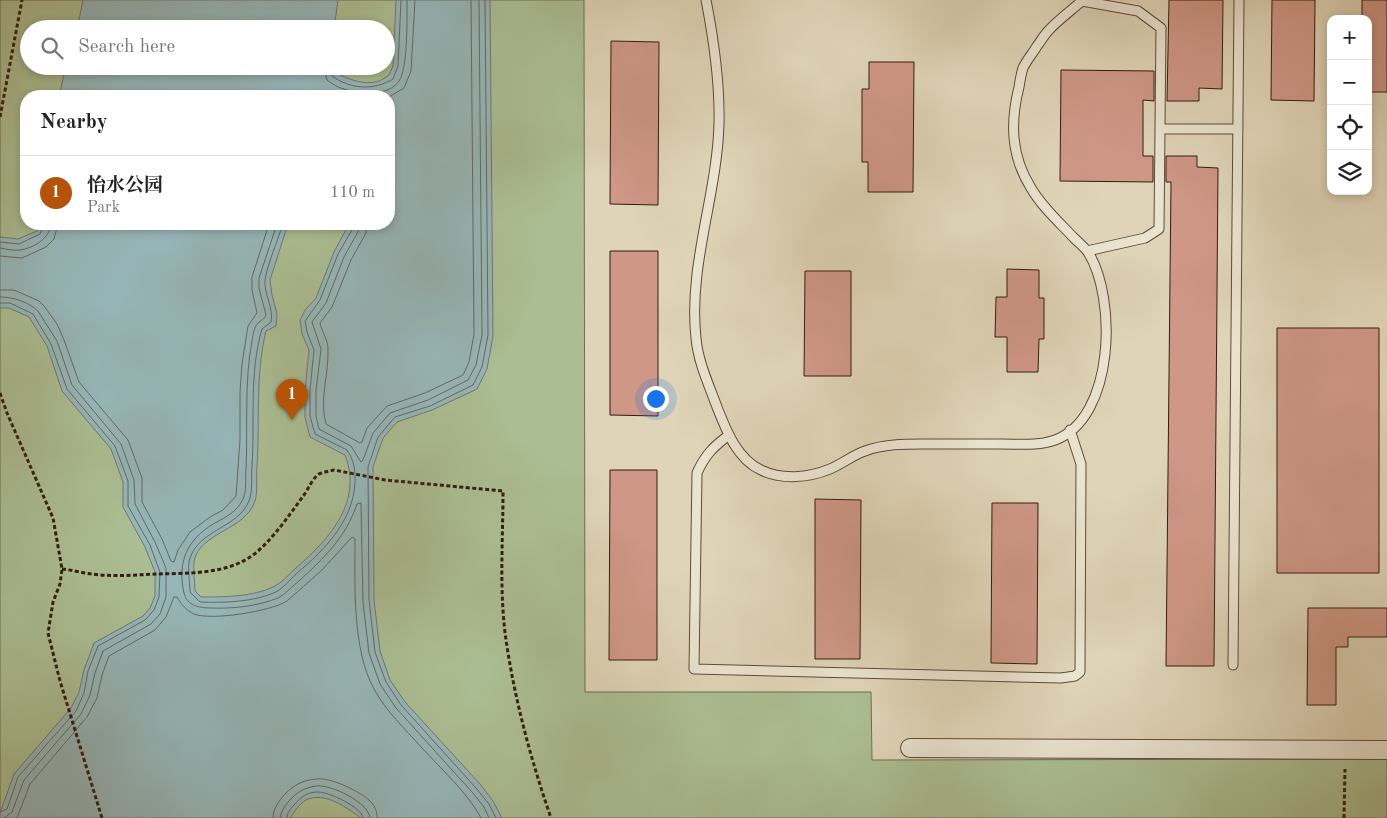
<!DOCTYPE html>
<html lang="en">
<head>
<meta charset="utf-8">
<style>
	body { margin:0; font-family:"Old Standard TT","Noto Serif SC",serif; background:#f6f6f6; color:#222 }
	.controls { position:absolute; right:15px; top:15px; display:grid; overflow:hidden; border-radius:10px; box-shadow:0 2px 8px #0003 }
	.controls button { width:45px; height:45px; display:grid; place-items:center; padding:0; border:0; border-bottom:1px solid #e0e0e0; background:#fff; color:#222; font:25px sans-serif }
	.you { position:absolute; left:655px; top:398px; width:18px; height:18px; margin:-12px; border:4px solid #fff; border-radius:50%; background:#1a73e8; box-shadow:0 0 0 8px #1a73e833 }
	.badge { display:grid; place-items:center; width:32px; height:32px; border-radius:50%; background:#b45309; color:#fff; font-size:16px; font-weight:700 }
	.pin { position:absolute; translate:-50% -41px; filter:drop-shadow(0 1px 2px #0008) }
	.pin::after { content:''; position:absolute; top:26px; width:18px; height:15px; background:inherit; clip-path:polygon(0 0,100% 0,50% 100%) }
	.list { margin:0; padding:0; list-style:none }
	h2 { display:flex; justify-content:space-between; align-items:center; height:65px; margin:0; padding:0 20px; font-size:21px }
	h2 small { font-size:16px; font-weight:400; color:#767676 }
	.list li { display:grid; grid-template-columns:32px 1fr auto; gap:15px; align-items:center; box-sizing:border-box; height:75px; padding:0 20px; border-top:1px solid #e0e0e0 }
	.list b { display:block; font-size:19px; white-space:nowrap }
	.list p { margin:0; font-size:16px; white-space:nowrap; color:#767676 }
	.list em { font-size:16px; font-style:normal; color:#767676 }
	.icon { flex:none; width:28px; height:28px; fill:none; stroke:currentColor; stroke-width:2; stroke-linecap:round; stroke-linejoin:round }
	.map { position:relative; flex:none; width:1387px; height:818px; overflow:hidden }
	.search { position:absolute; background:#fff; box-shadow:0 2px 8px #0003; left:20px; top:20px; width:375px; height:55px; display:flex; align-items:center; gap:12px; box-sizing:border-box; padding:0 18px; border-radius:28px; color:#767676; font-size:19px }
	.panel { position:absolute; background:#fff; box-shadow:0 2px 8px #0003; left:20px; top:90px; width:375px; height:140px; border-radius:20px }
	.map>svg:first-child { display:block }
</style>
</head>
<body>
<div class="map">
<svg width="1387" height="818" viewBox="0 0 1387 818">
	<rect width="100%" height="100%" fill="#dfd4b7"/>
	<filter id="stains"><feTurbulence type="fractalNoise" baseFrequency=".004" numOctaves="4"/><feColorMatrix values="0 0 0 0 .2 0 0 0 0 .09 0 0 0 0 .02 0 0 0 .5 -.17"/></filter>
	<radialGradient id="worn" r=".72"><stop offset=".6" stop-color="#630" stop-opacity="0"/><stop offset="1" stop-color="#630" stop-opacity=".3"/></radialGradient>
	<path fill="#abbe93" stroke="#706d51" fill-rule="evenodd" d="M 0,0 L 584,0 L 585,692 L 871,692 L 872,760 L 1387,759 L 1387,818 L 0,818 ZM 29,29 L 386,29 L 386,66 L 29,66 ZM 26,96 L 389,96 L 389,224 L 26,224 Z"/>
	<path fill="#96b6b8" stroke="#6f7874" d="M 83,0 L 338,0 L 334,29 L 77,29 Z
		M 396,0 L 490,0 L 493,336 L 487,369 L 477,389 L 432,410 L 397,422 L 383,438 L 373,467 L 374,600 L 380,651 L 390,680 L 405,702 L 480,784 L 493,801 L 502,818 L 361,818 C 347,808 325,791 306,800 C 300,803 294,812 290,818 L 0,818 L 0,813 L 14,774 L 71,708 L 79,692 L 84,670 L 94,643 L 143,616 L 150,608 L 155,596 L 155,572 L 145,547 L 123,507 L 123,482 L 111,449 L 62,391 L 47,346 L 29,317 L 9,308 L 0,308 L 0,237 L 18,239 L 37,231 L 40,224 L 288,224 L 270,280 L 272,295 L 277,314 L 276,326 L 266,331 C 255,376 260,422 257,467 C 256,478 258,492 255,501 C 246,530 200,532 194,561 C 193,571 195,582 195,591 L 201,597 C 224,597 252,597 273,587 C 282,583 290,573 297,567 C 330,538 363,502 345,455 L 310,437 L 305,417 L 305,390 L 309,350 L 302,334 L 300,320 L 305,310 L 316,298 L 334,252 L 349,224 L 389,224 L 389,96 L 59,96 L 66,66 L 334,66 L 335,72 C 347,79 365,86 379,81 C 382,80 386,77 389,75 L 393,66 Z"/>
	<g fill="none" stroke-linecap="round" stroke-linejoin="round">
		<path stroke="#656964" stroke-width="1" d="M 485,0 L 488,335 L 482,367 L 473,385 L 430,406 L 395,417 L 378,437 L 368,467 L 369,600 L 375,652 L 386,682 L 401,705 L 476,788 L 489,804 L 496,818
			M 323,66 L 327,80 C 338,89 350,91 363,93 C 375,94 392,92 399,81 C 408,68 407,18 407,0
			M 330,66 L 332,76 C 350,89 373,91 393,79 L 398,66 L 401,0
			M 389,97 L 404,88 L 411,71 L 415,0
			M 277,224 L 259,278 L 259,288 L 266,315 C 264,320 261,320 258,323 C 254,327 253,335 252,341 C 244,383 248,427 246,469 C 245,478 247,491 243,499 C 237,512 226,517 215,523 C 187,539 177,562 184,593 C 187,606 200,608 211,608 C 233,609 258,606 278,598 C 286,594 292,586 299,581 C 324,558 346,537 357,504 L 361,503 L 363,602 L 369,653 L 380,684 L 396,708 L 472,792 L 484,807 L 489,818
			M 283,224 C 278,239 267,266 265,280 C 264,295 274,308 271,322 L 262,329 C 249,373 255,421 252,466 C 251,476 253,491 249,501 C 238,528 200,529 190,558 C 187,567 190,582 190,592 L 200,602 C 224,603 254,602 276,592 C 283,588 290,580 296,574 C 326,549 357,517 355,475 C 355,467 352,457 347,450 L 315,434 L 310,416 L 310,390 L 314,350 L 307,332 L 305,321 L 320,300 L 338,254 L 353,228 L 353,224
			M 360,224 L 359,230 L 344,257 L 326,303 L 312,322 L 321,349 L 316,391 L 316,416 L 319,429 L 351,446 L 361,462 L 363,460 L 373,433 L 390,413 L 428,400 L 468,380 L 476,365 L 482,335 L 479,0
			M 367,224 L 366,233 L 351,260 L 332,307 L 320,323 C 322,332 328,340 328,349 C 329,374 319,399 326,424 L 360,443 L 362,442 L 367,428 L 387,406 L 425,393 L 463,375 L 469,362 L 474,334 L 471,0
			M 0,242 L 19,244 L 40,234 L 44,224
			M 0,248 C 6,249 14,251 20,250 C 34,248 50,238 51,224
			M 0,256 L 22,258 L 46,247 L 54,239 L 58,224
			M 0,290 L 14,290 L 39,301 L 44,306 L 57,324 L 64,340 L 79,382 L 128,440 L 142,478 L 142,502 L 162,539 L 171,561 L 174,562 L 178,550 L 190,532 L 210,517 L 223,510 L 236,496 L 240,440 L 240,392 L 242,364 L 248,326 L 257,313 L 252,290 L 252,277 L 269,224
			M 0,297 C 13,297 29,302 38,311 L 57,341 L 72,385 L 121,444 L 134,480 L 135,504 L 155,542 L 166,568 L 166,597 L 160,614 L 151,624 L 103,651 L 95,673 L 90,695 L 81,714 L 24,780 L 12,812 L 4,818
			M 0,303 L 10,303 L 33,314 L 51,344 L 67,389 L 115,446 L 128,481 L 128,506 L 150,545 L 160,572 L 159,597 L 154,610 L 145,620 L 98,646 L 88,671 L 84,693 L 76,711 L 18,777 L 7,809 L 0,812
			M 17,818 L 30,784 L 87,717 L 97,698 L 102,675 L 109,656 L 155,630 L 166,617 L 174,597 L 177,597 C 181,604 187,611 194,614 C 211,621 272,611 287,601 L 322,570 L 352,537 L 355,539 C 355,584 352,649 374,689 C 386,711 405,729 422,748 C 441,769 468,793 481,818
			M 273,818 C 273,808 279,801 285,794 C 294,785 303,780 316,779 C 331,777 362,792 372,803 C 376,808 377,813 377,818
			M 280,818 C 281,811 285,806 289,801 C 297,792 304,788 316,786 C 330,784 369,802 370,818
			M 287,818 C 287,813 290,809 294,805 C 301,797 307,792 318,792 C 329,792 362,807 363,818"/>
	</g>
	<path fill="#ce9786" stroke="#341c0f" d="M 1169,0 L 1223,0 L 1222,89 L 1199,88 L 1199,101 L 1167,101 Z
		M 1272,0 L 1315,0 L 1314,101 L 1271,100 Z
		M 1362,0 L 1387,0 L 1387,92 L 1368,92 L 1368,19 L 1362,19 Z
		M 611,41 L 659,42 L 658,205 L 610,204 Z
		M 869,62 L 914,62 L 913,192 L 868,192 L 868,162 L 862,162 L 862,89 L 869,89 Z
		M 1061,70 L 1154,71 L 1154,101 L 1143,100 L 1143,156 L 1153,156 L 1153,182 L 1060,181 Z
		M 1166,156 L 1197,156 L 1197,167 L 1218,168 L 1214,666 L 1166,666 L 1171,182 L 1166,182 Z
		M 610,251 L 658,251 L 658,416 L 610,415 Z
		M 1007,269 L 1039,270 L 1039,298 L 1044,298 L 1044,339 L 1039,339 L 1038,372 L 1007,372 L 1007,337 L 995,337 L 996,297 L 1007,297 Z
		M 805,271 L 851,271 L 851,376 L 804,376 Z
		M 1277,328 L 1379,328 L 1379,573 L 1277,573 Z
		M 610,470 L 657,470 L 657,660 L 609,660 Z
		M 815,499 L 861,500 L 860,659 L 815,659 Z
		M 992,503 L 1038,503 L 1037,664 L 991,663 Z
		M 1308,608 L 1387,608 L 1387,637 L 1348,637 L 1348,647 L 1336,647 L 1336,705 L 1307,705 Z"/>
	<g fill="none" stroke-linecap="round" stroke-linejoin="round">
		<defs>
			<path id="lane" d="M 706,0 C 714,41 720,82 719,124 C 717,196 688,266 696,338 C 698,362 709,385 717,407 C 726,430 737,459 761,470 C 782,480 808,478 830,469 C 842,464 853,455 865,451 C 883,444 905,444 924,444 C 950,444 976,444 1002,444 C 1019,444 1039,446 1055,440 C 1115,418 1117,298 1088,252 C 1084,247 1078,242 1074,238 C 1059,222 1042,207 1031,188 C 1011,156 1010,123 1019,87 C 1020,81 1021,74 1023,68 C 1026,61 1033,53 1037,46 C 1041,41 1044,35 1049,30 C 1059,19 1072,10 1083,0
				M 1082,1 L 1138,11 L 1161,28 L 1159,229 L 1145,238 L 1087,251
				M 1160,129 L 1238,129
				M 729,435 C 713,447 705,455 697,473 L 694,669 L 1061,678 L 1075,676 L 1080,672 L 1081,464 L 1070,430
				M 1233,665 L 1239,0"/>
			<path id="street" d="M 910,748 L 1387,750"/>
		</defs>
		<use href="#lane" stroke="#5f4a39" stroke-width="11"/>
		<use href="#street" stroke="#5f4a39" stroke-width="20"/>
		<path stroke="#341c0f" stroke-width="3" stroke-dasharray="4 2.5" stroke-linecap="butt" d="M 0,117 L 22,0
			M 0,393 L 7,413 L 53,518 L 62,569 L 60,584 L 53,602 L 48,633 L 60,681 L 102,818
			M 62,569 C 72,570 82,573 92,574 C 113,577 135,575 156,574 C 189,573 231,575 258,551 C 276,535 290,514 304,495 C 309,488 312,479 319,474 C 324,472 329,471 334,470 L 385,480 L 503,491 C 503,540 499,591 506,640 C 515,701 531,760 551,818
			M 1344,818 L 1345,769"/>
		<use href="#lane" stroke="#eae3d0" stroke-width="9"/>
		<use href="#street" stroke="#eae3d0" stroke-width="18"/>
	</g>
	<rect width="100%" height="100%" filter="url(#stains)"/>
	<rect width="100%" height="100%" fill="url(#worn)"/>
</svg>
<div class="controls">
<button>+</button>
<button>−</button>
<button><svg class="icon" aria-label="locate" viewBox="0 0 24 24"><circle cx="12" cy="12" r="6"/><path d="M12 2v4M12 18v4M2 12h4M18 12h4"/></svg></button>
<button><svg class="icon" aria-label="layers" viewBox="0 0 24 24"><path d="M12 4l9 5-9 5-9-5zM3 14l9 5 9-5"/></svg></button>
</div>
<div class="you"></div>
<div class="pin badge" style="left:292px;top:420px">1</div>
<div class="search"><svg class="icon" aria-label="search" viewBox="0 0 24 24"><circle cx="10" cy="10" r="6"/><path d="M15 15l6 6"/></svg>Search here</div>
<section class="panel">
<h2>Nearby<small></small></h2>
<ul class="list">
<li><span class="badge">1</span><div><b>怡水公园</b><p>Park</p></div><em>110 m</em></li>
</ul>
</section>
</div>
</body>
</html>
